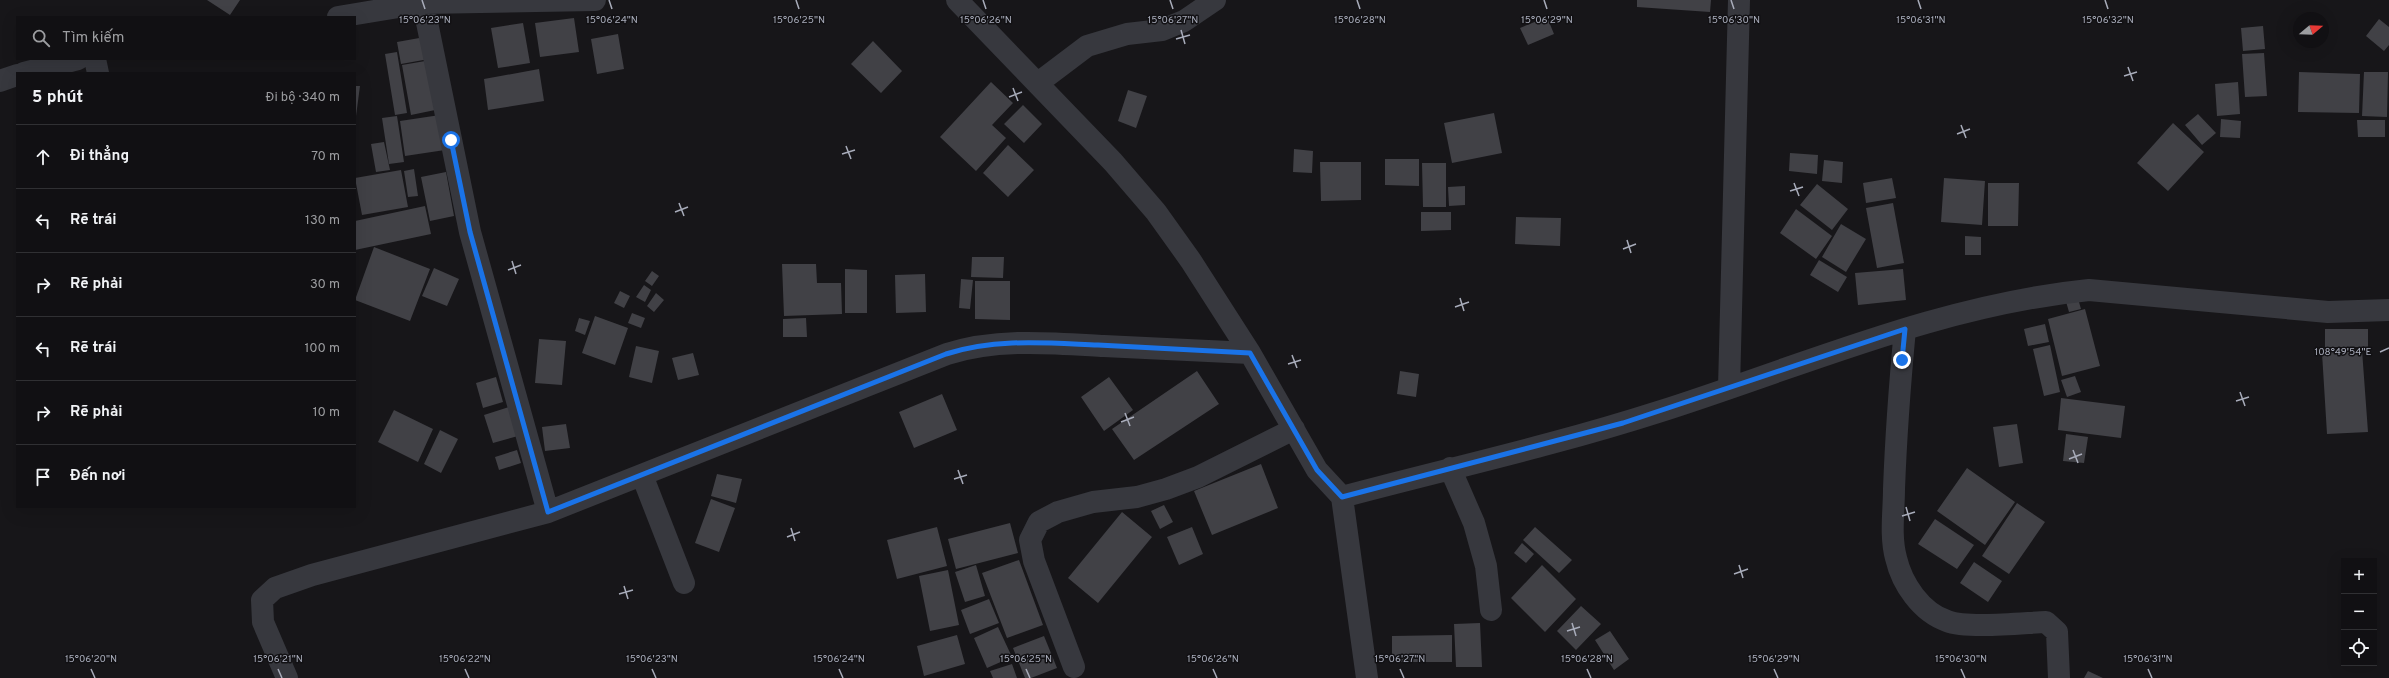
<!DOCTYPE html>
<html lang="vi">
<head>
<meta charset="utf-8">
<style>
	body { margin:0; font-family:Overpass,sans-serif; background:#1a191c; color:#f1f3f6 }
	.controls { position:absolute; right:12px; bottom:12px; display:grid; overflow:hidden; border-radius:0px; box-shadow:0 4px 16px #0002 }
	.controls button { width:36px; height:36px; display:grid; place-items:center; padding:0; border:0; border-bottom:1px solid #303033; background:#111013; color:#f1f3f6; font:20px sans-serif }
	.compass { position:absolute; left:2293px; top:12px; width:36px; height:36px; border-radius:50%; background:#111013; box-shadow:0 4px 16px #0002; rotate:71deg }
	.stop { position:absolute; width:12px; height:12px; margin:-9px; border:3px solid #1a73e8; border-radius:50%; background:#fff }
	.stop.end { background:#1a73e8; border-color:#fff; box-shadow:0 1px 4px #0008 }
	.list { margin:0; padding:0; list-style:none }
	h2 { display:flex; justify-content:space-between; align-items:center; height:52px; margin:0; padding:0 16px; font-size:17px }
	h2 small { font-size:13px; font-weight:400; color:#9c9da0 }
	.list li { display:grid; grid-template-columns:26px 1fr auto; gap:12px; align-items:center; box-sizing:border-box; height:64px; padding:0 16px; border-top:1px solid #303033 }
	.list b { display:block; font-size:15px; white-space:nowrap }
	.list em { font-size:13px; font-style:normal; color:#9c9da0 }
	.icon { flex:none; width:22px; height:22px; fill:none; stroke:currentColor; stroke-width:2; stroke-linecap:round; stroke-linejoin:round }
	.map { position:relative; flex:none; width:2389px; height:678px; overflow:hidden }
	.search { position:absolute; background:#111013; box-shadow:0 4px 16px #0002; left:16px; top:16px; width:340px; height:44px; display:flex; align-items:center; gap:10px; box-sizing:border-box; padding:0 14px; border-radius:0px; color:#9c9da0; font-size:15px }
	.panel { position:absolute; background:#111013; box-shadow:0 4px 16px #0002; left:16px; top:72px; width:340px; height:436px; border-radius:0px }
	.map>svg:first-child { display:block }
</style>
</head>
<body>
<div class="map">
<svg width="2389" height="678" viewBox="0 0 2389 678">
	<rect width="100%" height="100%" fill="#171619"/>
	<path fill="#414146" d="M 207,0 L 240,0 L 230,15 Z
		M 1637,0 L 1711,0 L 1710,12 L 1637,7 Z
		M 1547,17 L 1554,34 L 1528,45 L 1520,28 Z
		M 574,18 L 579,52 L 540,57 L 535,23 Z
		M 2379,19 L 2389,27 L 2389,45 L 2384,51 L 2366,36 Z
		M 523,23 L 530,63 L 498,68 L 491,28 Z
		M 2263,26 L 2265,49 L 2243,51 L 2241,28 Z
		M 618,34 L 624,69 L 597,74 L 591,39 Z
		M 425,37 L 429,59 L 401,64 L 397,42 Z
		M 873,41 L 902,71 L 881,93 L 851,64 Z
		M 397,52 L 407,113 L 395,115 L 385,54 Z
		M 2264,53 L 2267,96 L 2245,97 L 2242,54 Z
		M 431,60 L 440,109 L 411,115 L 402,65 Z
		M 539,69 L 544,101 L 488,110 L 484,79 Z
		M 2299,72 L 2360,74 L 2359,113 L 2298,112 Z
		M 2364,72 L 2388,72 L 2387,117 L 2362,116 Z
		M 991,82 L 1013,103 L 992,125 L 1006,138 L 976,171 L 940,137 Z
		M 2238,82 L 2240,114 L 2217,116 L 2215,84 Z
		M 355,86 L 360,86 L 356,116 L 355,116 Z
		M 1128,90 L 1147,96 L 1136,128 L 1118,121 Z
		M 1023,105 L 1042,124 L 1024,143 L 1004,124 Z
		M 1494,113 L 1502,153 L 1452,163 L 1444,123 Z
		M 2198,114 L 2216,133 L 2202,145 L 2185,125 Z
		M 440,115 L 445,150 L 405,156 L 400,121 Z
		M 397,116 L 404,162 L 389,164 L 382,118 Z
		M 2221,119 L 2241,121 L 2240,138 L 2220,137 Z
		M 2357,120 L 2385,120 L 2385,137 L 2358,137 Z
		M 2173,123 L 2204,152 L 2168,191 L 2137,163 Z
		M 384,142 L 390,170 L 376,172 L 371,144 Z
		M 1008,145 L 1034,170 L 1008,197 L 983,173 Z
		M 1294,149 L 1313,151 L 1312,173 L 1293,172 Z
		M 1790,153 L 1818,155 L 1817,174 L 1789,171 Z
		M 1385,159 L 1419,159 L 1419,186 L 1385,185 Z
		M 1824,160 L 1843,162 L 1842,183 L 1822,181 Z
		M 1320,162 L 1361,162 L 1361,200 L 1321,201 Z
		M 1422,163 L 1446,163 L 1446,207 L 1423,207 Z
		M 414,169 L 418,196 L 408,197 L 404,171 Z
		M 401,170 L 408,207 L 362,215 L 355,178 Z
		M 446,172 L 454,216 L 430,221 L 421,177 Z
		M 1892,178 L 1896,198 L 1866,203 L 1863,183 Z
		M 1944,178 L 1985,181 L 1982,225 L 1941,222 Z
		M 1988,183 L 2019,183 L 2018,226 L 1988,226 Z
		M 1817,184 L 1848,209 L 1832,230 L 1800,205 Z
		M 1465,186 L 1465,205 L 1449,206 L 1448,187 Z
		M 1893,203 L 1904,263 L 1877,268 L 1866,208 Z
		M 425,206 L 431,234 L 355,250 L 355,221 Z
		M 1796,209 L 1832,236 L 1816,259 L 1780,233 Z
		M 1421,212 L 1451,212 L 1451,230 L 1421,231 Z
		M 1516,217 L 1561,218 L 1560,246 L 1515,244 Z
		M 1841,224 L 1866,239 L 1846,272 L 1822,257 Z
		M 1965,236 L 1981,237 L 1981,255 L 1965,255 Z
		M 374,247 L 430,269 L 410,321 L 355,300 Z
		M 972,257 L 1004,257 L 1003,278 L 971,277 Z
		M 1819,260 L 1847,277 L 1838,292 L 1810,275 Z
		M 782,264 L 816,264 L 817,283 L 841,283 L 842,314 L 784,316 Z
		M 434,268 L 459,279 L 447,306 L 422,296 Z
		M 845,269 L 867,270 L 867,313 L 845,313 Z
		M 1903,269 L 1906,300 L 1858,305 L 1855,273 Z
		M 652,271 L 659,276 L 652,286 L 645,281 Z
		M 925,274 L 926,312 L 896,313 L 895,275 Z
		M 961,279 L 973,280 L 970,309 L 959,308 Z
		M 975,281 L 1010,281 L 1010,320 L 975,319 Z
		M 644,285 L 651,290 L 645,302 L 636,297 Z
		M 620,291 L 630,296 L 624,308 L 614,303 Z
		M 656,293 L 664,300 L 654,312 L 647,306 Z
		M 2077,295 L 2081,309 L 2069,312 L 2065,298 Z
		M 2085,309 L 2100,366 L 2062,376 L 2048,319 Z
		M 632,313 L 645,318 L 641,328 L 628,323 Z
		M 595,316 L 628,328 L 615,365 L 582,353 Z
		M 579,318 L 590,321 L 585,335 L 575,331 Z
		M 806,318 L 807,337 L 783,337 L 783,319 Z
		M 2045,324 L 2049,342 L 2028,346 L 2024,329 Z
		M 2325,329 L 2368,329 L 2368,347 L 2325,347 Z
		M 539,339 L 566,341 L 562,385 L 535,383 Z
		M 2050,345 L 2060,392 L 2044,396 L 2033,349 Z
		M 636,346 L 659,351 L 652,383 L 629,377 Z
		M 2362,350 L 2368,432 L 2327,434 L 2322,353 Z
		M 693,353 L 699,375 L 678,380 L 672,358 Z
		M 1197,371 L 1219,404 L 1134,460 L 1112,429 Z
		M 1400,371 L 1419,374 L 1416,397 L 1397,394 Z
		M 2075,376 L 2081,392 L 2067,397 L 2061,380 Z
		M 496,377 L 503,402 L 483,408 L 476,383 Z
		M 1109,377 L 1133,410 L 1104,431 L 1081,397 Z
		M 942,394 L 957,430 L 914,448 L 899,412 Z
		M 2061,398 L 2125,406 L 2121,438 L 2058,430 Z
		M 509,407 L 518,436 L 493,443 L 484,415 Z
		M 394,410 L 433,429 L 418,462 L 378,442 Z
		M 566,424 L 570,448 L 545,451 L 542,427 Z
		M 2017,424 L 2023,463 L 1999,467 L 1993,427 Z
		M 440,430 L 458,439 L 441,473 L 424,464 Z
		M 2066,434 L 2088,437 L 2084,463 L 2063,461 Z
		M 517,450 L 521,463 L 499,470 L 495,457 Z
		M 1261,464 L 1278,508 L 1212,535 L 1194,491 Z
		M 1967,468 L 2015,502 L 1985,545 L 1937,511 Z
		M 717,474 L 742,479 L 736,503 L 711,496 Z
		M 711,499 L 735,508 L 719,552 L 695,543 Z
		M 2017,503 L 2045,522 L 2009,574 L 1982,556 Z
		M 1164,505 L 1173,522 L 1160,529 L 1151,511 Z
		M 1122,512 L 1152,537 L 1098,603 L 1068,578 Z
		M 1935,519 L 1974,545 L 1957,569 L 1918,544 Z
		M 1010,523 L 1018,553 L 956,569 L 948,539 Z
		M 937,527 L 947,566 L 897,579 L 887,540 Z
		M 1192,527 L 1203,554 L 1179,565 L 1167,537 Z
		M 1535,527 L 1572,560 L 1559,573 L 1523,540 Z
		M 1522,543 L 1534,554 L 1526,563 L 1514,553 Z
		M 1019,560 L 1043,625 L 1007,638 L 982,573 Z
		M 1974,562 L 2002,581 L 1988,602 L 1960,583 Z
		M 976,565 L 985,596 L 965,602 L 955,572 Z
		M 1542,565 L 1576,599 L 1545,632 L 1511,598 Z
		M 948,570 L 959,625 L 930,631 L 919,576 Z
		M 989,599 L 999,623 L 970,634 L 961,610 Z
		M 1581,606 L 1601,624 L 1576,650 L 1557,631 Z
		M 1480,623 L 1482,667 L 1456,667 L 1454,624 Z
		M 998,627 L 1012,657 L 987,668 L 974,638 Z
		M 1610,631 L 1629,659 L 1614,670 L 1595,640 Z
		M 957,635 L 965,664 L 924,676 L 917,646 Z
		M 1452,635 L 1452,662 L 1392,662 L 1392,636 Z
		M 1044,636 L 1057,668 L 1031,678 L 1025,678 L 1013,648 Z
		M 1012,664 L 1017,678 L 993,678 L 990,671 Z
		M 2088,671 L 2103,678 L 2084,678 Z"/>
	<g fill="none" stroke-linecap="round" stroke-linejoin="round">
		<path stroke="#37383e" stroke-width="22" d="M 957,0 L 1113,162 L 1156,212 L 1191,261 L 1250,353 L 1317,470 L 1342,497 C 1447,469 1555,445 1658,412 C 1800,367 1939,305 2089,290 L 2328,312 L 2389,310
			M 423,3 L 470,232 L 548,512
			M 338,17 L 423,3 L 595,0
			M 95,59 L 98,73
			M 24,73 L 78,59
			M 0,81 L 17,75
			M 1038,83 L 1087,46 L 1127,34 L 1162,30 L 1184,21 L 1215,0
			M 1905,329 C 1900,382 1896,435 1894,489 C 1894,511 1890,536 1896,558 C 1902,584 1921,612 1947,621 C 1967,629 2022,623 2046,622 L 2057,632 L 2059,678
			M 1729,388 L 1739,0
			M 1450,468 L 1474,523 L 1486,566 L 1491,610
			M 642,475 L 684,583
			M 1342,497 L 1367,678
			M 1074,667 L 1034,561 L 1030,540 L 1039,522 L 1058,512 L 1093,502 L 1137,497 L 1166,489 L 1198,477 L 1294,429
			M 287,678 L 263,622 L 262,600 L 275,588 L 312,575 L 548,512 L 947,354 C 997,338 1051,343 1104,346 C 1153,348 1201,351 1250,353"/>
	</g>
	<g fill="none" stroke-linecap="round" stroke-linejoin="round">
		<path stroke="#1a73e8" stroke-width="5" d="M 451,140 L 470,232 L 548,512 L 946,354 C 996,338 1047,343 1098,345 C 1148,348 1199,350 1250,353 L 1317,470 L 1342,497 L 1623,423 L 1905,329 L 1902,360"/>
	</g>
	<path fill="none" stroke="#a8acba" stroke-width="1.5" d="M 422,0 L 425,9M 609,0 L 612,9M 796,0 L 799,9M 983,0 L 986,9M 1170,0 L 1173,9M 1357,0 L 1360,9M 1544,0 L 1547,9M 1731,0 L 1734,9M 1918,0 L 1921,9M 2105,0 L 2108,9M 1181,30 L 1185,44M 1176,39 L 1190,35M 2128,67 L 2133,81M 2124,76 L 2137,72M 1013,88 L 1018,101M 1009,97 L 1022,92M 1961,125 L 1966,138M 1957,134 L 1970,129M 846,146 L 851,159M 842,154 L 855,150M 1794,183 L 1799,196M 1790,191 L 1803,187M 679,203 L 684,216M 675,212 L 688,207M 1627,240 L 1631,253M 1623,249 L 1636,244M 512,261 L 516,274M 508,270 L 521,265M 1460,298 L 1464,311M 1455,307 L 1469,302M 2380,352 L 2389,348M 1292,355 L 1297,368M 1288,364 L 1301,360M 2240,392 L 2245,406M 2236,401 L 2249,397M 1125,413 L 1130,426M 1121,422 L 1134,417M 2073,450 L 2078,463M 2069,459 L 2082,454M 958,470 L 963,484M 954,479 L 967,475M 1906,507 L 1910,521M 1902,516 L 1915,512M 791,528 L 795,541M 787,537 L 800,532M 1739,565 L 1743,578M 1734,574 L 1748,569M 624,586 L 628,599M 619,594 L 633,590M 1572,623 L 1576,636M 1567,631 L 1580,627M 91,669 L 95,678M 278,669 L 282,678M 465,669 L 469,678M 652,669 L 656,678M 839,669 L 843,678M 1026,669 L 1030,678M 1213,669 L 1217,678M 1400,669 L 1404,678M 1587,669 L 1591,678M 1774,669 L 1778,678M 1961,669 L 1965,678M 2148,669 L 2152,678"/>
	<g font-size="10" text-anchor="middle" fill="#a8acba" stroke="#121114" stroke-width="3" stroke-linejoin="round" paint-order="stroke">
		<text x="425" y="23">15°06'23"N</text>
		<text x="612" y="23">15°06'24"N</text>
		<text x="799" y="23">15°06'25"N</text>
		<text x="1173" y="23">15°06'27"N</text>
		<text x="1547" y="23">15°06'29"N</text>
		<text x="1734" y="23">15°06'30"N</text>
		<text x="1921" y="23">15°06'31"N</text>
		<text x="2108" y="23">15°06'32"N</text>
		<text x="986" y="23">15°06'26"N</text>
		<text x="1360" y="23">15°06'28"N</text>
		<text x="2343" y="355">108°49'54"E</text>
		<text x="91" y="662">15°06'20"N</text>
		<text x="278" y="662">15°06'21"N</text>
		<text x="465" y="662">15°06'22"N</text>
		<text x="652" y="662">15°06'23"N</text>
		<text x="839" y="662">15°06'24"N</text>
		<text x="1026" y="662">15°06'25"N</text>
		<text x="1213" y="662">15°06'26"N</text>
		<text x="1400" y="662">15°06'27"N</text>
		<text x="1587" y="662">15°06'28"N</text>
		<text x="1774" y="662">15°06'29"N</text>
		<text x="1961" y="662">15°06'30"N</text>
		<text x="2148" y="662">15°06'31"N</text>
	</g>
</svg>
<div class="controls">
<button>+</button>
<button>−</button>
<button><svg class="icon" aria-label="locate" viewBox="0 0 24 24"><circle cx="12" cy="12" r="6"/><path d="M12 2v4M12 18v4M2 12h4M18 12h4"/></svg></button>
</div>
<svg class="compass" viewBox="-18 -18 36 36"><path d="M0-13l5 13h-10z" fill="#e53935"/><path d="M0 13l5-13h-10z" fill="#9c9da0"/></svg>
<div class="stop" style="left:451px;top:140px"></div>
<div class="stop end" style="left:1902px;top:360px"></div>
<div class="search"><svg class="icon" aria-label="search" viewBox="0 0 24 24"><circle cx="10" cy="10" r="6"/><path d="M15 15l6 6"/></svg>Tìm kiếm</div>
<section class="panel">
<h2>5 phút<small>Đi bộ · 340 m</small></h2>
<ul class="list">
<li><svg class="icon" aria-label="ahead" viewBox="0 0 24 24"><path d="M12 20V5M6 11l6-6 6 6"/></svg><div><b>Đi thẳng</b></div><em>70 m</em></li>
<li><svg class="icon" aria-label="left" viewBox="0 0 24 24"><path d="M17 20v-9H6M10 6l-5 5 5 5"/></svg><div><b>Rẽ trái</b></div><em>130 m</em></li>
<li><svg class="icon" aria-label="right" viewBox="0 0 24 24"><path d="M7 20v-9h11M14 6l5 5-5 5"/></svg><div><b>Rẽ phải</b></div><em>30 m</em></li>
<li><svg class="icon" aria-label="left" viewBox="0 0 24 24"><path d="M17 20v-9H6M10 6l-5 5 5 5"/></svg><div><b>Rẽ trái</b></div><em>100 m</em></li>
<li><svg class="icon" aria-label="right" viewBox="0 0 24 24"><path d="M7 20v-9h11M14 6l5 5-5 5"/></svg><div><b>Rẽ phải</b></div><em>10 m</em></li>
<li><svg class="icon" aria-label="arrive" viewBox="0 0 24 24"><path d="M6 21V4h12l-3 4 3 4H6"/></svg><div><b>Đến nơi</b></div></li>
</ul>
</section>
</div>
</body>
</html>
